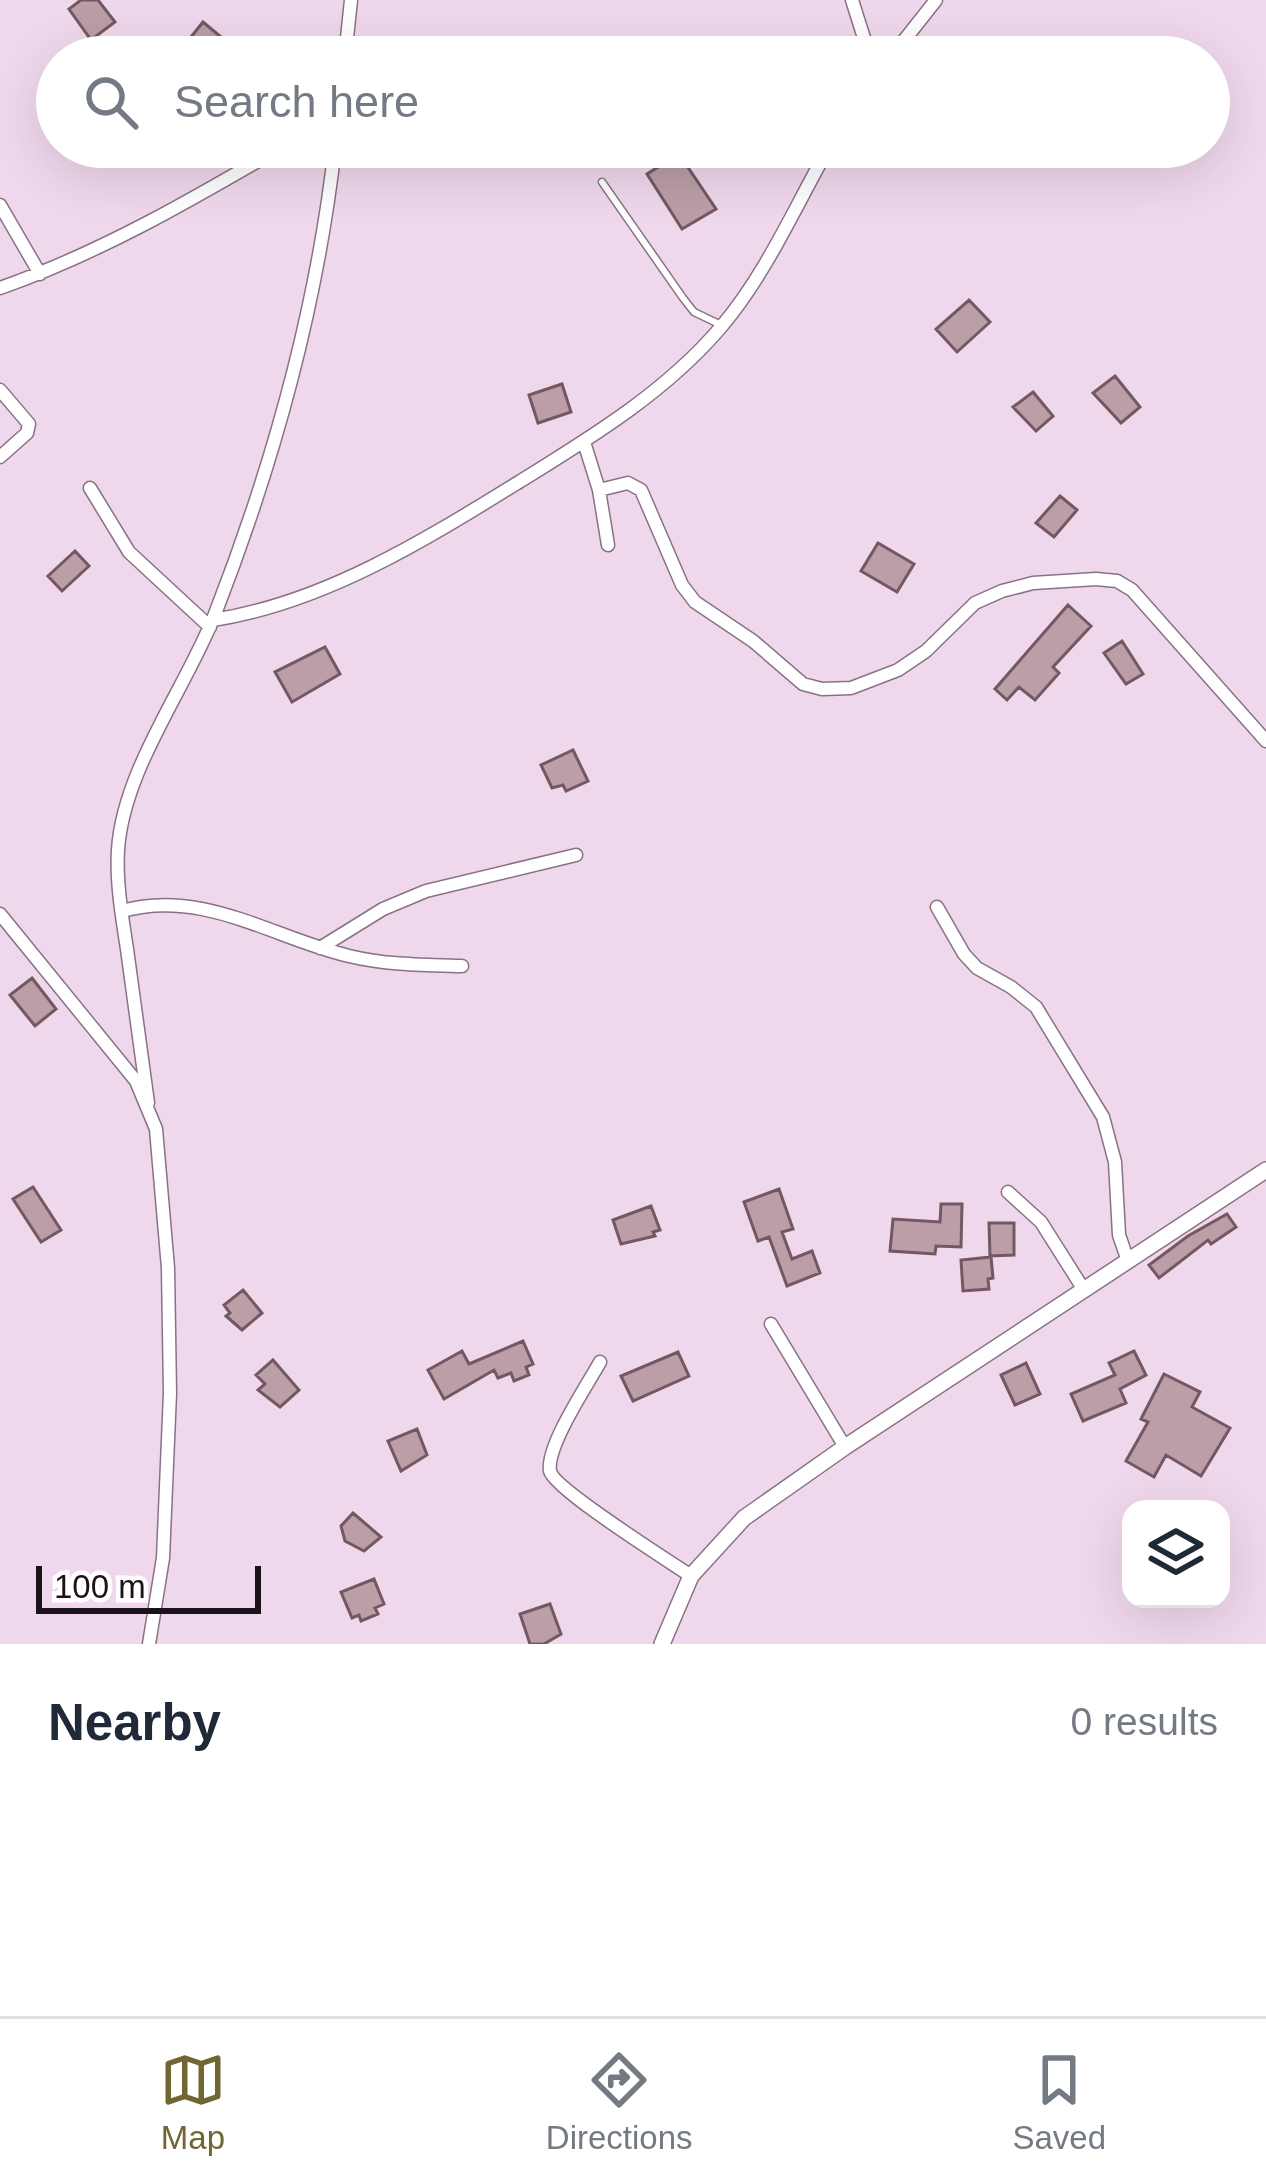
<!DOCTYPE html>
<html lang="en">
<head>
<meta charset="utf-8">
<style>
	body { margin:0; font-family:Helvetica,sans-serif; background:#f6f6f7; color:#1f2937 }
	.controls { position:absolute; right:36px; bottom:36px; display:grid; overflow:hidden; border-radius:24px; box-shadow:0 12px 48px #0002 }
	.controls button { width:108px; height:108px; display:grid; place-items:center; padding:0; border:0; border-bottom:3px solid #e0e1e3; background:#fff; color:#1f2937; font:60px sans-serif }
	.scale { position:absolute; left:36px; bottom:30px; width:225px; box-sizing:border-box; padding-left:12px; border:6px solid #1c131a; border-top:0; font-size:33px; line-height:42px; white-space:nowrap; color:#1c131a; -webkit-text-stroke:9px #fff; paint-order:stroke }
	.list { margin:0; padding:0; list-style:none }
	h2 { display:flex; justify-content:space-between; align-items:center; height:156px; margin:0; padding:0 48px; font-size:51px }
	h2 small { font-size:39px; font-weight:400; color:#747a83 }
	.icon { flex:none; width:66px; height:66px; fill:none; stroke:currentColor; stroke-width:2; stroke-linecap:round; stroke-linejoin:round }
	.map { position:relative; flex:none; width:1266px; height:1644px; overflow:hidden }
	.search { position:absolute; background:#fff; box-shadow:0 12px 48px #0002; left:36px; right:36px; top:36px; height:132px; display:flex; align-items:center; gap:30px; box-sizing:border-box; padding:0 42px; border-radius:66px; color:#747a83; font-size:45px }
	.sheet { height:372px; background:#fff }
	nav { display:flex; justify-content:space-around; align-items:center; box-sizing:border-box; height:168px; border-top:3px solid #e0e1e3; background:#fff; font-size:33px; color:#747a83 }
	nav a { display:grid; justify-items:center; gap:6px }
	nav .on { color:#716633 }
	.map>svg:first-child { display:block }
</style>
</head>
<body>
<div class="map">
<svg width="1266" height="1644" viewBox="0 0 1266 1644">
	<rect width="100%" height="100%" fill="#f0d8ec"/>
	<path fill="#bc9ea8" stroke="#735861" stroke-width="3" d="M 81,0 L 98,0 L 115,22 L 91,40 L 69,9 Z
		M 203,22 L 233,47 L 225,57 L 175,57 Z
		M 679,154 L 716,209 L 682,229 L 647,174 Z
		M 969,300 L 990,322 L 957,352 L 936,329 Z
		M 1115,376 L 1140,407 L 1121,423 L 1093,393 Z
		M 562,384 L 571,412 L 538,423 L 529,395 Z
		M 1033,392 L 1053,416 L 1036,431 L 1013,407 Z
		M 1060,496 L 1077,510 L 1054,537 L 1036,523 Z
		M 878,543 L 914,564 L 897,592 L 861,571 Z
		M 75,551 L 89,566 L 62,591 L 48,576 Z
		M 1068,605 L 1091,626 L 1053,667 L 1059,673 L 1035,700 L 1019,687 L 1007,700 L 995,689 Z
		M 1122,641 L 1143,674 L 1126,684 L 1104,653 Z
		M 325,647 L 340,674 L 292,702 L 275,672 Z
		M 573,750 L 588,781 L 566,791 L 563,785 L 552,788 L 541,765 Z
		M 32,978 L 56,1009 L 35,1026 L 10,995 Z
		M 33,1187 L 61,1230 L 41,1242 L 13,1199 Z
		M 779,1189 L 793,1229 L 782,1232 L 792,1259 L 812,1251 L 820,1273 L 787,1286 L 769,1237 L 758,1241 L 744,1202 Z
		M 941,1204 L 962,1204 L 961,1247 L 936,1246 L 935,1254 L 890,1251 L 893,1219 L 940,1222 Z
		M 651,1206 L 660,1230 L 653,1232 L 655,1236 L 621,1244 L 613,1220 Z
		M 1227,1214 L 1236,1227 L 1211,1244 L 1208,1240 L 1159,1278 L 1149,1265 L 1188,1236 Z
		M 989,1223 L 1014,1223 L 1014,1255 L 990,1256 Z
		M 991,1257 L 993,1278 L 988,1279 L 989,1289 L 963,1291 L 961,1260 Z
		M 243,1290 L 262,1313 L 242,1330 L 226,1316 L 230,1313 L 224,1305 Z
		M 523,1341 L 533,1364 L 526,1367 L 529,1375 L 514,1381 L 511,1373 L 498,1378 L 494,1370 L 444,1399 L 428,1370 L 462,1351 L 469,1364 Z
		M 1134,1351 L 1146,1375 L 1120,1389 L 1126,1403 L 1083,1421 L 1071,1394 L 1115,1375 L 1109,1363 Z
		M 678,1352 L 689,1376 L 633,1401 L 621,1376 Z
		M 273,1360 L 299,1390 L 280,1407 L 258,1390 L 265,1384 L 256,1375 Z
		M 1026,1363 L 1040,1394 L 1015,1405 L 1001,1375 Z
		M 1164,1374 L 1200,1392 L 1192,1407 L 1230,1428 L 1201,1476 L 1166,1455 L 1154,1477 L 1126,1461 L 1148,1422 L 1141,1419 Z
		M 417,1429 L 427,1455 L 401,1471 L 388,1441 Z
		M 353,1513 L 381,1537 L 364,1551 L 345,1541 L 341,1526 Z
		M 374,1579 L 384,1604 L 375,1608 L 378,1614 L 361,1621 L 359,1615 L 352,1618 L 341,1592 Z
		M 550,1604 L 561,1634 L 544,1644 L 530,1644 L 520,1614 Z"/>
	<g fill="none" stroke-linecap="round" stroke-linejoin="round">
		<defs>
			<path id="service" d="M 602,182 L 683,298 L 694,312 L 719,324"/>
			<path id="minor" d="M 852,0 L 870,57
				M 345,57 L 351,0
				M 891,57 L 936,0
				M 0,205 L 40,274
				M 0,288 C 100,253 191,200 282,147
				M 0,390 L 29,424 L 27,433 L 0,457
				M 584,442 L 599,490 L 608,545
				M 90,488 L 129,552 L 210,627
				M 599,490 L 628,483 L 641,490 L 682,585 L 695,602 L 753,641 L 803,684 L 822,689 L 851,688 L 898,670 L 926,651 L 975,603 L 1002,591 L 1033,583 L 1096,579 L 1117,581 L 1132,590 L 1266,741
				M 213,620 C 324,603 425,540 519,482 C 590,438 666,392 721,327 C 766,274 795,207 829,147
				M 937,907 L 964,954 L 977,968 L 1011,987 L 1036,1007 L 1103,1117 L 1115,1162 L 1119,1235 L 1128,1261
				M 122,911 C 202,888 273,938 349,956 C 386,965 424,965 462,966
				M 0,914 L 136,1081 L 156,1129 L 168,1268 L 170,1393 L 163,1558 L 149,1644
				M 320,948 L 383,909 L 426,891 L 576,855
				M 148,1103 C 141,1052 134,1001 127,949 C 122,917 116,882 118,850 C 123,770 186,688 215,614 C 273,465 317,306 335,147
				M 1008,1192 L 1041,1222 L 1084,1290
				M 771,1324 L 845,1447
				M 600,1362 C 588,1384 546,1446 550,1471 C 554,1489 669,1561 691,1576"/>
			<path id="tertiary" d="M 662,1644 L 691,1576 L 744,1518 L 845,1447 L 1266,1170"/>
		</defs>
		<use href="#service" stroke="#887284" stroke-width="9"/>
		<use href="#minor" stroke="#887284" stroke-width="15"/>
		<use href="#tertiary" stroke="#887284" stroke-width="18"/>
		<use href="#service" stroke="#fff" stroke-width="6"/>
		<use href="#minor" stroke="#fff" stroke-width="12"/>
		<use href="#tertiary" stroke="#fff" stroke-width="15"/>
	</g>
</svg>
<div class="controls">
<button><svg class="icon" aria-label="layers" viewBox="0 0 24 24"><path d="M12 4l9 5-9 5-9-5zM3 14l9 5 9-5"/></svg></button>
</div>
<div class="scale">100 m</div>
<div class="search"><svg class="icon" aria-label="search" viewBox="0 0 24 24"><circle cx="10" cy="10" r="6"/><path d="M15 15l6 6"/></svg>Search here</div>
</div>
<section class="sheet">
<h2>Nearby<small>0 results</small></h2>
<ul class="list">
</ul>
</section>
<nav>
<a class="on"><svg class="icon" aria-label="map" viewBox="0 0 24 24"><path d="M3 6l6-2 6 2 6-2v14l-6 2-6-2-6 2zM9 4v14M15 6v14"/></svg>Map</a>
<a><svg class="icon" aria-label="directions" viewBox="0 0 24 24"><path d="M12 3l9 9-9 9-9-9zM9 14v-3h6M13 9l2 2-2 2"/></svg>Directions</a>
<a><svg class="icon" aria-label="saved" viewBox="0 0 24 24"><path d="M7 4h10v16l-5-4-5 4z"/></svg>Saved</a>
</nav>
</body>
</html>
